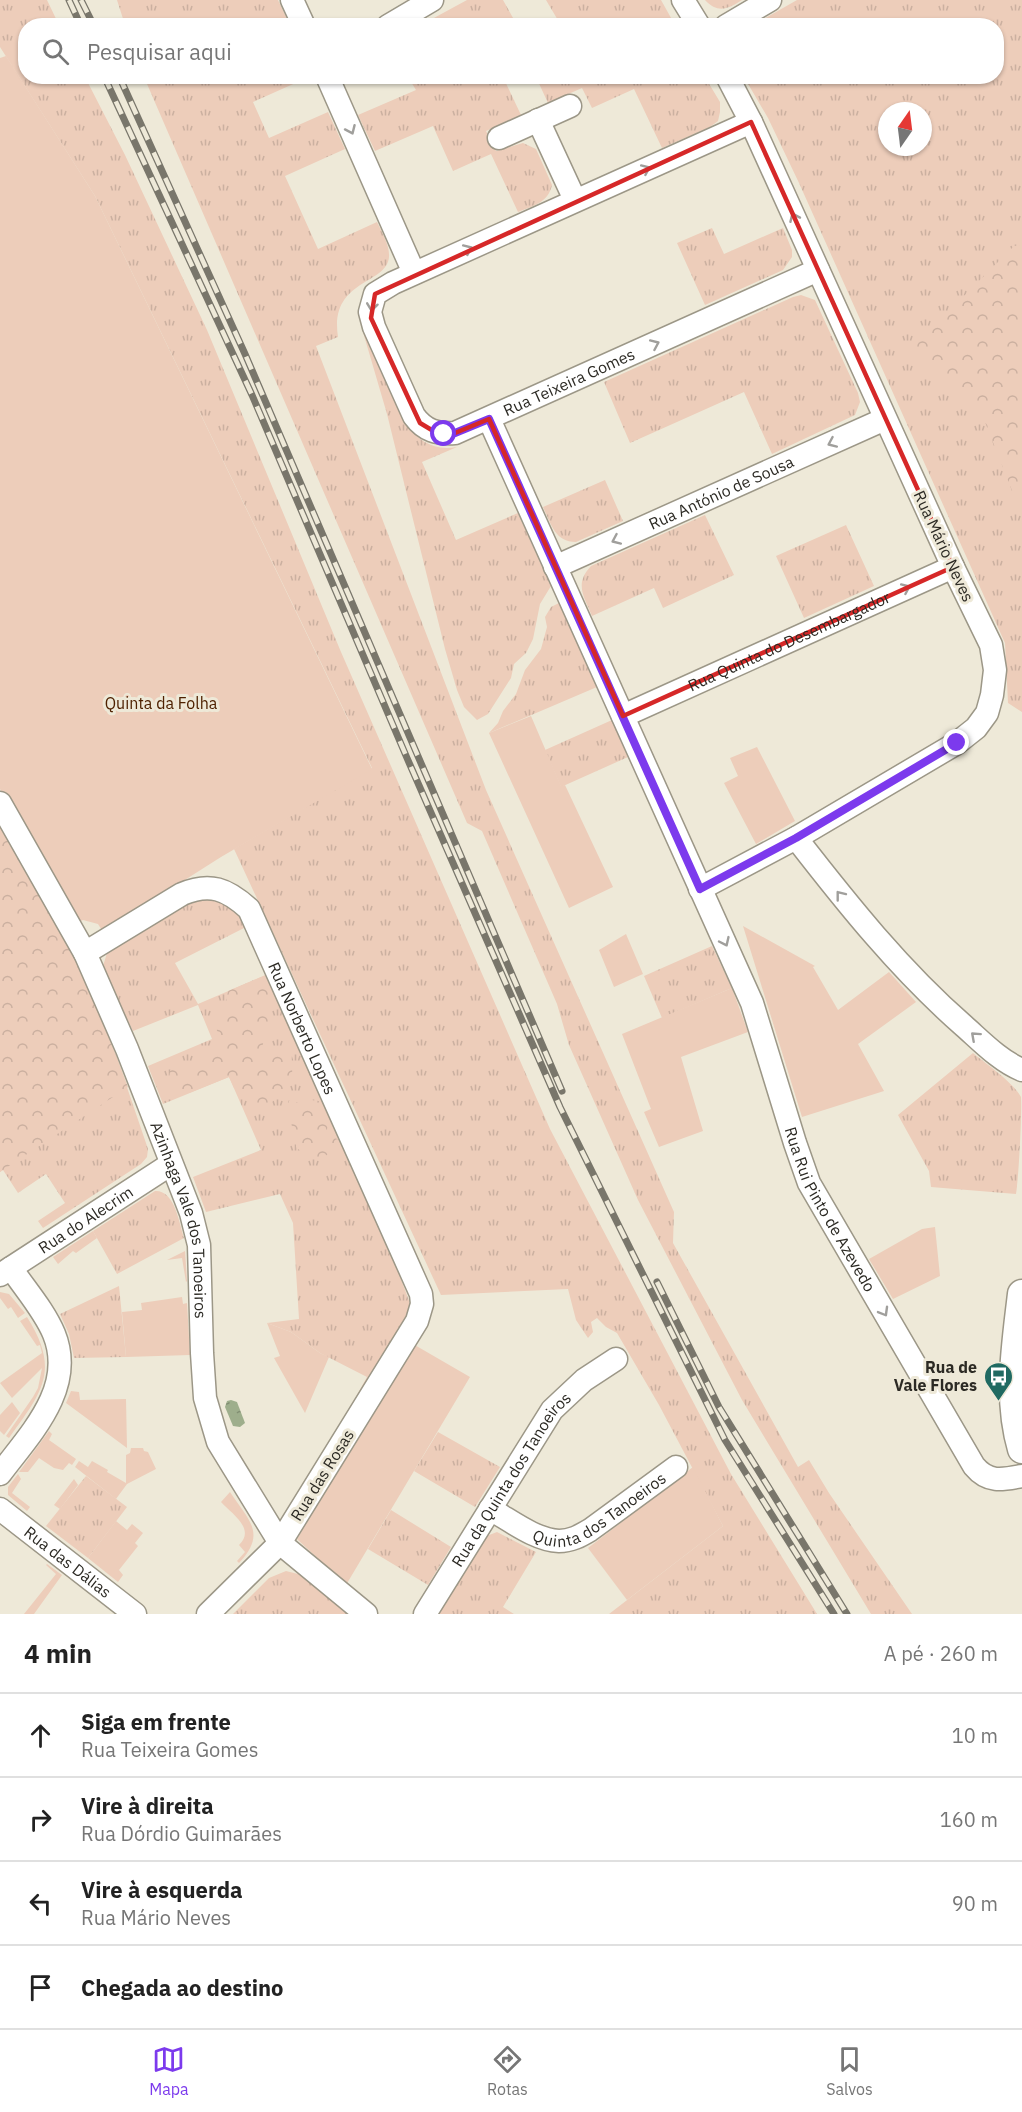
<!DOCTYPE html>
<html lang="pt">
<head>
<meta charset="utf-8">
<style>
	body { margin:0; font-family:"IBM Plex Sans",sans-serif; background:#f6f6f6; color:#222 }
	.compass { position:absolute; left:878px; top:102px; width:54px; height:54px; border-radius:50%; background:#fff; box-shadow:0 2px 4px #0004; rotate:14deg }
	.stop { position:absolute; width:18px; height:18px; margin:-14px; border:4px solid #7c3aed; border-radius:50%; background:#fff }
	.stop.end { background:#7c3aed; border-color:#fff; box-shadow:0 2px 6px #0008 }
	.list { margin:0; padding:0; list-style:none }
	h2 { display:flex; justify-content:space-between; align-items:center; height:78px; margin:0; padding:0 24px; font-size:26px }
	h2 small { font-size:20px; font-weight:400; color:#767676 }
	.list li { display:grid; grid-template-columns:39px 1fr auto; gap:18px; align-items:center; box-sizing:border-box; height:84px; padding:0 24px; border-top:2px solid #e0e0e0 }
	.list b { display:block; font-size:22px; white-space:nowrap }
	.list p { margin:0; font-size:20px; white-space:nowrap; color:#767676 }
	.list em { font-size:20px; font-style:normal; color:#767676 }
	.icon { flex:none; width:33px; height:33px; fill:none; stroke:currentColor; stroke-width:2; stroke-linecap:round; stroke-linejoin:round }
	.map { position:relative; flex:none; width:1022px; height:1614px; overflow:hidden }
	.search { position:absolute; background:#fff; box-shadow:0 2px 4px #0004; left:18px; right:18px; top:18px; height:66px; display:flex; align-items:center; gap:15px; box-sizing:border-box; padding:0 21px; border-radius:24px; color:#767676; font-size:22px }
	.sheet { height:414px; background:#fff }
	nav { display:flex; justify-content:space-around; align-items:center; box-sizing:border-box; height:84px; border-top:2px solid #e0e0e0; background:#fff; font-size:16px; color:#767676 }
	nav a { display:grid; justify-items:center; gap:3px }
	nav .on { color:#7c3aed }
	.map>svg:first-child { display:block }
</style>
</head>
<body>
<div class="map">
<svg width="1022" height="1614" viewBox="0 0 1022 1614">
	<defs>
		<pattern id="grass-tufts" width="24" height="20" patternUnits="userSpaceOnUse" patternTransform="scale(1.5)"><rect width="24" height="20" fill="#edcdba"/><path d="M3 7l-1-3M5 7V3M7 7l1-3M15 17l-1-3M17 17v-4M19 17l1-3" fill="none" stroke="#cbb0a0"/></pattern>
		<pattern id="forest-crowns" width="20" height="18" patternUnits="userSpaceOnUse" patternTransform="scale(1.5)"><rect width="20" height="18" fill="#edcdba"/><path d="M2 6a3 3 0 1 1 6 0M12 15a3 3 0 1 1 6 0" fill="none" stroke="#cbb0a0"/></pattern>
		<pattern id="water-ripples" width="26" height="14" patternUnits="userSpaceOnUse" patternTransform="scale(1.5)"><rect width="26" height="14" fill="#9eae8c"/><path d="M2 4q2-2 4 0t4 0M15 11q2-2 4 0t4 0" fill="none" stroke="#818e72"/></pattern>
	</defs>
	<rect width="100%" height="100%" fill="#eee9d8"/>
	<path fill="url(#grass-tufts)" fill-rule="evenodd" d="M 0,0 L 47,0 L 59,25 L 26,26 L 26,76 L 85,77 L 125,155 L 207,330 L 341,652 L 550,1129 L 731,1474 L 817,1614 L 609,1614 L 723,1526 L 659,1405 L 617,1333 L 606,1327 L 597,1318 L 591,1322 L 593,1332 L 588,1338 L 576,1320 L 568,1289 L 441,1295 L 234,849 L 372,768 L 95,196 L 0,47 Z
		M 117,0 L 278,0 L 290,25 L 125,25 Z
		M 467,0 L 503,0 L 517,25 L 421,25 Z
		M 546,0 L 661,0 L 675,25 L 552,25 L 559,22 Z
		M 705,0 L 742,0 C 728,9 718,14 705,0 Z
		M 797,0 L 1022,0 L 1022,712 L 1008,703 L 1005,643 L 799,183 L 768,118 L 744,77 L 996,76 L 996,26 L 753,25 ZM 887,111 L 923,111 L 923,147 L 887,147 Z
		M 144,77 L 309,77 L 253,102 L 269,138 L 328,112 L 345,149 L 285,176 L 318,249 L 377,222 C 382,232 390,246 389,257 C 387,285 329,279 338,337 L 316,346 L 486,790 L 674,1212 L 673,1243 L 798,1467 L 809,1460 L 829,1493 L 912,1614 L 871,1614 L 742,1400 L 638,1200 L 569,1045 L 557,1004 L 482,831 L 467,823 Z
		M 408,77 L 503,77 L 521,115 L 486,131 L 496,151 L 523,143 L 536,149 L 552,185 C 548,203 533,206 518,212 L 491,154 L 453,171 L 433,126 L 375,151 L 358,115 L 416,90 Z
		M 536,77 L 705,77 L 720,102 L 720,112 L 718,121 L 710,127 L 662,148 L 634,89 L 592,108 L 582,88 L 548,103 Z
		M 712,228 L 724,254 L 783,228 L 792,250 L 792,257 L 783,270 L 705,305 L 677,243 Z
		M 801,295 L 815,300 L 858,393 L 860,402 L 855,415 L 772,454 L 744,392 L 630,443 L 604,382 L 793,297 Z
		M 363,332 L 365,332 L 406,424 C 420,442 434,451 457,447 L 422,462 L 456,540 L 518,513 L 551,586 L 540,604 L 533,639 L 526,653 L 514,664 L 511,678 L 488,714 L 477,720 L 464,707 L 457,690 L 445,649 L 387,414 Z
		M 605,480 L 623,521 L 576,542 C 555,542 551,524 543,507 Z
		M 705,515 L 734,575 L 663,608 L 654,588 L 592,616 C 584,596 574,584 591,566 Z
		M 846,525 L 874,586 L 804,618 L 776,556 Z
		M 559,603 L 597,687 L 489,733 L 498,723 L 503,711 L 516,694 L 525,670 L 541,649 L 547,627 L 545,617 L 551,607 Z
		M 612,720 L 628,757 L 561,787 L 545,750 Z
		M 0,820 L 116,1055 L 148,1149 L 147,1157 L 141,1164 L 43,1228 L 38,1221 L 65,1203 L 46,1174 L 18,1193 L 3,1170 L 0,1172 Z
		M 196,899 C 222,899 233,905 248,926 L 175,963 L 198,1004 L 268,974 L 395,1263 L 411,1306 L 408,1316 L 352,1404 L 367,1377 L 320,1353 L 291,1332 L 267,1323 L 299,1319 L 293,1223 L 280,1194 L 206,1212 L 193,1177 L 261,1150 L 229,1077 L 163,1104 L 148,1066 L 212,1039 L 198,1005 L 133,1031 L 105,973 L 103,966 L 107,953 Z
		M 712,946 L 732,988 L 662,1018 L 644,976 Z
		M 973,1053 C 986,1064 1013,1082 1021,1097 C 1022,1110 1019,1177 1016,1194 L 931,1187 L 929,1171 L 898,1115 Z
		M 155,1191 C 175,1190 179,1223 184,1238 L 117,1274 L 93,1231 Z
		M 119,1286 L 126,1357 L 74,1358 L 69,1334 L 60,1314 Z
		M 438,1432 L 500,1467 L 475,1507 L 414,1471 Z
		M 86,1476 L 127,1507 L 88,1558 L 46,1526 Z
		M 391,1510 L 451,1547 L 428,1585 L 368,1549 Z
		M 497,1532 L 536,1552 L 503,1607 L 514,1614 L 438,1614 L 484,1537 Z
		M 286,1571 L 302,1575 L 348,1614 L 233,1614 L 269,1578 Z"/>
	<path fill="url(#forest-crowns)" d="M 1022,245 L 1022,516 L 985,422 L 909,351 L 1014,246 Z
		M 0,820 L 58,920 L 97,1006 L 128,1087 L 0,1172 Z
		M 268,974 L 275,990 L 268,998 L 268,1008 L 276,1024 L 265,1033 L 262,1049 L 273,1055 L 286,1048 L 292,1055 C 291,1063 293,1071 292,1079 C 292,1087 273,1100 267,1107 L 243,1097 L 241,1091 L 234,1088 L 229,1077 L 189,1093 L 174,1089 L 174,1083 L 169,1081 L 170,1071 L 179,1062 L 193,1063 L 198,1066 L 212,1061 L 213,1056 L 218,1052 L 221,1038 L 214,1025 L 220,1009 L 228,1006 L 226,998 L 228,991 Z
		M 305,1099 L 324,1102 L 331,1118 L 327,1129 L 329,1136 L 340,1140 L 345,1151 L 337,1157 L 328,1154 L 321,1159 L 307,1157 L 296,1147 C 297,1136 290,1120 285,1110 L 289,1100 L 299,1103 Z"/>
	<path fill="#edcdba" d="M 6,56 L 95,196 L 372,769 L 221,857 L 103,932 L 98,924 L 83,920 L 76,923 L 0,789 L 0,58 Z
		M 531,716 L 561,786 L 565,785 L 613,887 L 569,908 L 489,733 Z
		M 757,747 L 795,821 L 756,844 L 724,783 L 738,776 L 730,758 Z
		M 743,926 L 815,966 L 813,967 L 838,1010 L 889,972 L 916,1002 L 858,1044 L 884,1091 L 802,1117 Z
		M 626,934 L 643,974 L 614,987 L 599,950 Z
		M 732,988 L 748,1032 L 681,1057 L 703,1131 L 659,1147 L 644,1112 L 651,1109 L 622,1034 Z
		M 935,1227 L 940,1276 L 893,1299 L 869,1259 L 922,1229 Z
		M 93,1231 L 97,1238 L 76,1253 L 73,1251 L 58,1264 L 53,1257 Z
		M 185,1251 L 187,1281 L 186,1282 L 182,1258 L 167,1260 Z
		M 0,1292 L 9,1294 L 25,1313 L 18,1318 L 11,1307 L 8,1309 L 0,1298 Z
		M 182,1297 L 183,1304 L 187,1303 L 190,1355 L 126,1357 L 122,1312 L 142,1310 L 141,1303 Z
		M 27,1317 C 61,1371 42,1392 9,1438 L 6,1436 L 33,1397 L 38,1388 L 42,1368 L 12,1398 L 0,1383 L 42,1353 L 40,1345 L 37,1346 L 20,1321 Z
		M 267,1323 L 291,1332 L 320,1353 L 329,1357 L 305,1413 L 274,1358 L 280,1356 Z
		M 413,1344 L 470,1377 L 346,1585 L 297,1539 Z
		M 71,1391 L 79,1392 L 80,1400 L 126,1399 L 127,1448 L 66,1403 Z
		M 12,1402 L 20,1413 L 4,1435 L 0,1431 L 0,1415 Z
		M 49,1431 L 52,1434 L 49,1440 L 76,1459 L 72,1465 L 69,1463 L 63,1470 L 54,1468 L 39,1458 L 28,1472 L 19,1472 Z
		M 131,1448 L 143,1448 L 144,1451 L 148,1452 L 156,1469 L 127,1484 L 116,1499 L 75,1467 L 79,1461 L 88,1467 L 92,1461 L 108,1470 L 107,1472 L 126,1483 L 126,1455 L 130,1453 Z
		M 693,1467 L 723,1526 L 627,1600 L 588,1548 Z
		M 18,1474 L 21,1479 L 12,1493 L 30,1507 L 27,1511 L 8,1495 L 8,1487 Z
		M 74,1479 L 78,1485 L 60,1509 L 54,1505 Z
		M 230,1492 C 249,1521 267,1533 239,1563 L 237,1561 L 245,1552 L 239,1545 C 256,1529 232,1514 221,1502 Z
		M 116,1521 L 127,1530 L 132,1524 L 143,1533 L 135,1543 L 138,1546 L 119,1570 L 123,1575 L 118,1582 L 88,1558 Z
		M 47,1564 L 62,1575 L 34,1614 L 24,1614 L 56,1574 L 46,1565 Z"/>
	<path fill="url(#water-ripples)" d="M 231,1400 L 237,1402 L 245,1423 L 240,1427 L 233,1426 L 225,1407 L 227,1401 Z"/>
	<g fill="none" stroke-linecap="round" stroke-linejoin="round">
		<defs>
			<g id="minor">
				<path d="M 292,0 L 304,26"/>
				<path d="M 683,0 L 699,26"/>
				<path d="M 388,26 L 432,0"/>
				<path d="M 726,26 L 770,0"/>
				<path d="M 327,76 L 414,273"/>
				<path d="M 538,120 L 575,200"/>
				<path id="s1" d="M 751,122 L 393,283 L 375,294 L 370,312 L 374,327 L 414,416 C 425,431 437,434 455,433 L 818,270"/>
				<path d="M 499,138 L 570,106"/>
				<path id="s2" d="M 489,419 L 752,1003 L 795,1143 L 809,1183 L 974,1466 C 988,1483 1002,1480 1022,1476"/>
				<path id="s3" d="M 555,567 L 885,419"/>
				<path id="s4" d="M 623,716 L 953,567"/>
				<path id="s5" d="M 0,803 L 85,953 L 127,1049 L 191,1213 L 199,1245 L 202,1353 L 205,1398 L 218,1442 L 280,1543 L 366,1614"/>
				<path d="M 796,838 C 848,905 900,970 964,1026 C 981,1041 1000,1061 1022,1070"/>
				<path d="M 700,889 L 796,838 L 957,743 L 976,728 L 987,713 L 992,695 L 995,670 L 991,645 L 953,567 L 751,122 L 727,76"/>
				<path id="s6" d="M 85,953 L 182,894 C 210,882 227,889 249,909 L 421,1294 L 422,1304 L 417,1321 L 280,1543 L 208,1614"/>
				<path id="s7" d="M 0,1275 L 171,1164"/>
				<path d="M 0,1474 C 30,1434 76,1388 54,1334 C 44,1310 25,1289 11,1268"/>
				<path id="s8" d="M 0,1509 L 135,1614"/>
				<path id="s9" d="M 490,1509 C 510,1520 535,1540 559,1541 C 571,1541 580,1536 590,1530 L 676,1467"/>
				<path id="s10" d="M 425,1614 L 552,1410 L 584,1380 L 616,1359"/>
			</g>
			<path id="tertiary" d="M 1022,1294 C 1016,1346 1007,1398 1022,1449"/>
		</defs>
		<use href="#minor" stroke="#9c9787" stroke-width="25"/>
		<use href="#tertiary" stroke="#9c9787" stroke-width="31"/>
		<use href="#minor" stroke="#fff" stroke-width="22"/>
		<use href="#tertiary" stroke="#fff" stroke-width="28"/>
		<defs>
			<path id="rail" d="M 69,0 L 81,26
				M 81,0 L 94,26
				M 104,76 L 252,395 L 407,758 L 560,1107 L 725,1440 L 834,1614
				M 119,76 L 245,354 L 562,1091
				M 657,1282 L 719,1407 L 847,1614"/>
		</defs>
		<use href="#rail" stroke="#79766b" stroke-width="7"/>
		<use href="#rail" stroke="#eee9d8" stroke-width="4.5" stroke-dasharray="14" stroke-linecap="butt"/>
	</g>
	<defs><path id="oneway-chevron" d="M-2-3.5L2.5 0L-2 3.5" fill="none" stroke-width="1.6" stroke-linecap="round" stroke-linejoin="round" transform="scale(1.5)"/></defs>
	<g stroke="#a09f9c">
		<use href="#oneway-chevron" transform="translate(351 130) rotate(66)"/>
		<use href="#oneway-chevron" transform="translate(646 169) rotate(-24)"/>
		<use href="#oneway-chevron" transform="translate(794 217) rotate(-114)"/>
		<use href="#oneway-chevron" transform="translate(468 249) rotate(-24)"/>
		<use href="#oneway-chevron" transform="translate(372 307) rotate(97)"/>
		<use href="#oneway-chevron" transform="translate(655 344) rotate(-24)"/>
		<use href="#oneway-chevron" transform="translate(832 443) rotate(156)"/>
		<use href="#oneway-chevron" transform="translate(616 540) rotate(156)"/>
		<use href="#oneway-chevron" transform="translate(906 588) rotate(-24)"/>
		<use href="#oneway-chevron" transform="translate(840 895) rotate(-128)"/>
		<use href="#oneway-chevron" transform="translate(725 942) rotate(65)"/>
		<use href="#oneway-chevron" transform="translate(975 1036) rotate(-138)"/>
		<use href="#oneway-chevron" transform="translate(884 1312) rotate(60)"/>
	</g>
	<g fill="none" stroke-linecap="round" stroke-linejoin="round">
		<path stroke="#7c3aed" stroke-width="8" d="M 444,434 L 455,433 L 489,419 L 700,889 L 796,838 L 957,743"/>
	</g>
	<path fill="none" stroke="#d62828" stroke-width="4.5" stroke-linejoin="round" d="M 751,122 L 953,567 L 623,716 L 489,419 L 455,433 L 435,432 L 420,423 L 371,318 L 375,294 Z"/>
	<defs>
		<symbol id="bus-pin" viewBox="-11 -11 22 30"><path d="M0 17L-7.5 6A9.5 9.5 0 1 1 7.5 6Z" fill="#206a62" stroke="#eee9d8"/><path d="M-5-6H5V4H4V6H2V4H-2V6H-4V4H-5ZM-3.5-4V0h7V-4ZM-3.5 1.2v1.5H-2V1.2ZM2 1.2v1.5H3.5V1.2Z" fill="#fff"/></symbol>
	</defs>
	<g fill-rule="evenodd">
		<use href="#bus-pin" x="982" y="1360" width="33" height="45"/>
	</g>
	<g text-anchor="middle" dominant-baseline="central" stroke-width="6" stroke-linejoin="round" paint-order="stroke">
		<g font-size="16" fill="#2c2a24" stroke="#eee9d8">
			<text stroke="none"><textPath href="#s1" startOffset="717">Rua Teixeira Gomes</textPath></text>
			<text stroke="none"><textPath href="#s3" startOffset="182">Rua António de Sousa</textPath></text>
			<text transform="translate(944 546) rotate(65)">Rua Mário Neves</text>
			<text stroke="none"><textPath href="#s4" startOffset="182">Rua Quinta do Desembargador</textPath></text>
			<text stroke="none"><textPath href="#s6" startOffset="318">Rua Norberto Lopes</textPath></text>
			<text stroke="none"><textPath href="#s2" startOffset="862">Rua Rui Pinto de Azevedo</textPath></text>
			<text stroke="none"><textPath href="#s7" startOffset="102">Rua do Alecrim</textPath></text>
			<text stroke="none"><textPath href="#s5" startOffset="458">Azinhaga Vale dos Tanoeiros</textPath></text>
			<text transform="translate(322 1475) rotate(-58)">Rua das Rosas</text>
			<text stroke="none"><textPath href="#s10" startOffset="160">Rua da Quinta dos Tanoeiros</textPath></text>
			<text stroke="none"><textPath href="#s9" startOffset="126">Quinta dos Tanoeiros</textPath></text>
			<text stroke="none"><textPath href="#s8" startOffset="86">Rua das Dálias</textPath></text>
		</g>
		<g font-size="16" fill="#4e2100" stroke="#eee9d8">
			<text x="161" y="703">Quinta da Folha</text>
		</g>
		<g font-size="16" font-weight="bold" fill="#2c2a24" stroke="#eee9d8" text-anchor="end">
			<text x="977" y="1367">Rua de<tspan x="977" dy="18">Vale Flores</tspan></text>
		</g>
	</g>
</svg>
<svg class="compass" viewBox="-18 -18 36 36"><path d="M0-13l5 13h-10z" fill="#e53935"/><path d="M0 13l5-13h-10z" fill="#767676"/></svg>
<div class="stop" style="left:444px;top:434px"></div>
<div class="stop end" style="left:957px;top:743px"></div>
<div class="search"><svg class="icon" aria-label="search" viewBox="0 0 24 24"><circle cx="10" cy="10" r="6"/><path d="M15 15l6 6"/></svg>Pesquisar aqui</div>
</div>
<section class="sheet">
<h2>4 min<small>A pé · 260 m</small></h2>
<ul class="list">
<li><svg class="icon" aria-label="ahead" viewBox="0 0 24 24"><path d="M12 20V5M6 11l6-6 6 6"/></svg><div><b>Siga em frente</b><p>Rua Teixeira Gomes</p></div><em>10 m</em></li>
<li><svg class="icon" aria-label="right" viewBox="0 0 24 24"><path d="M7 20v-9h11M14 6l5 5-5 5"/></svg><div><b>Vire à direita</b><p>Rua Dórdio Guimarães</p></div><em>160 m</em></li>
<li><svg class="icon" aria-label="left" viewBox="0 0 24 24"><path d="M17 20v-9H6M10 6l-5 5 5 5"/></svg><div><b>Vire à esquerda</b><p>Rua Mário Neves</p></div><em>90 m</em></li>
<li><svg class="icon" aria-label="arrive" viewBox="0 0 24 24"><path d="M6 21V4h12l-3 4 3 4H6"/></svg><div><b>Chegada ao destino</b></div></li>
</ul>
</section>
<nav>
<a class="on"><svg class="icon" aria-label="map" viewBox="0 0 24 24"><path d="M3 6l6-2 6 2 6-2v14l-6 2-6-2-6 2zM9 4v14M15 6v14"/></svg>Mapa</a>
<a><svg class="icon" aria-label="directions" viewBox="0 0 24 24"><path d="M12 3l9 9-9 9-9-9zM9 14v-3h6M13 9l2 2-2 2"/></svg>Rotas</a>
<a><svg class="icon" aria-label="saved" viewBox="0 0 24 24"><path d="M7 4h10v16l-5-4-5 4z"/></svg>Salvos</a>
</nav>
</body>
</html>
